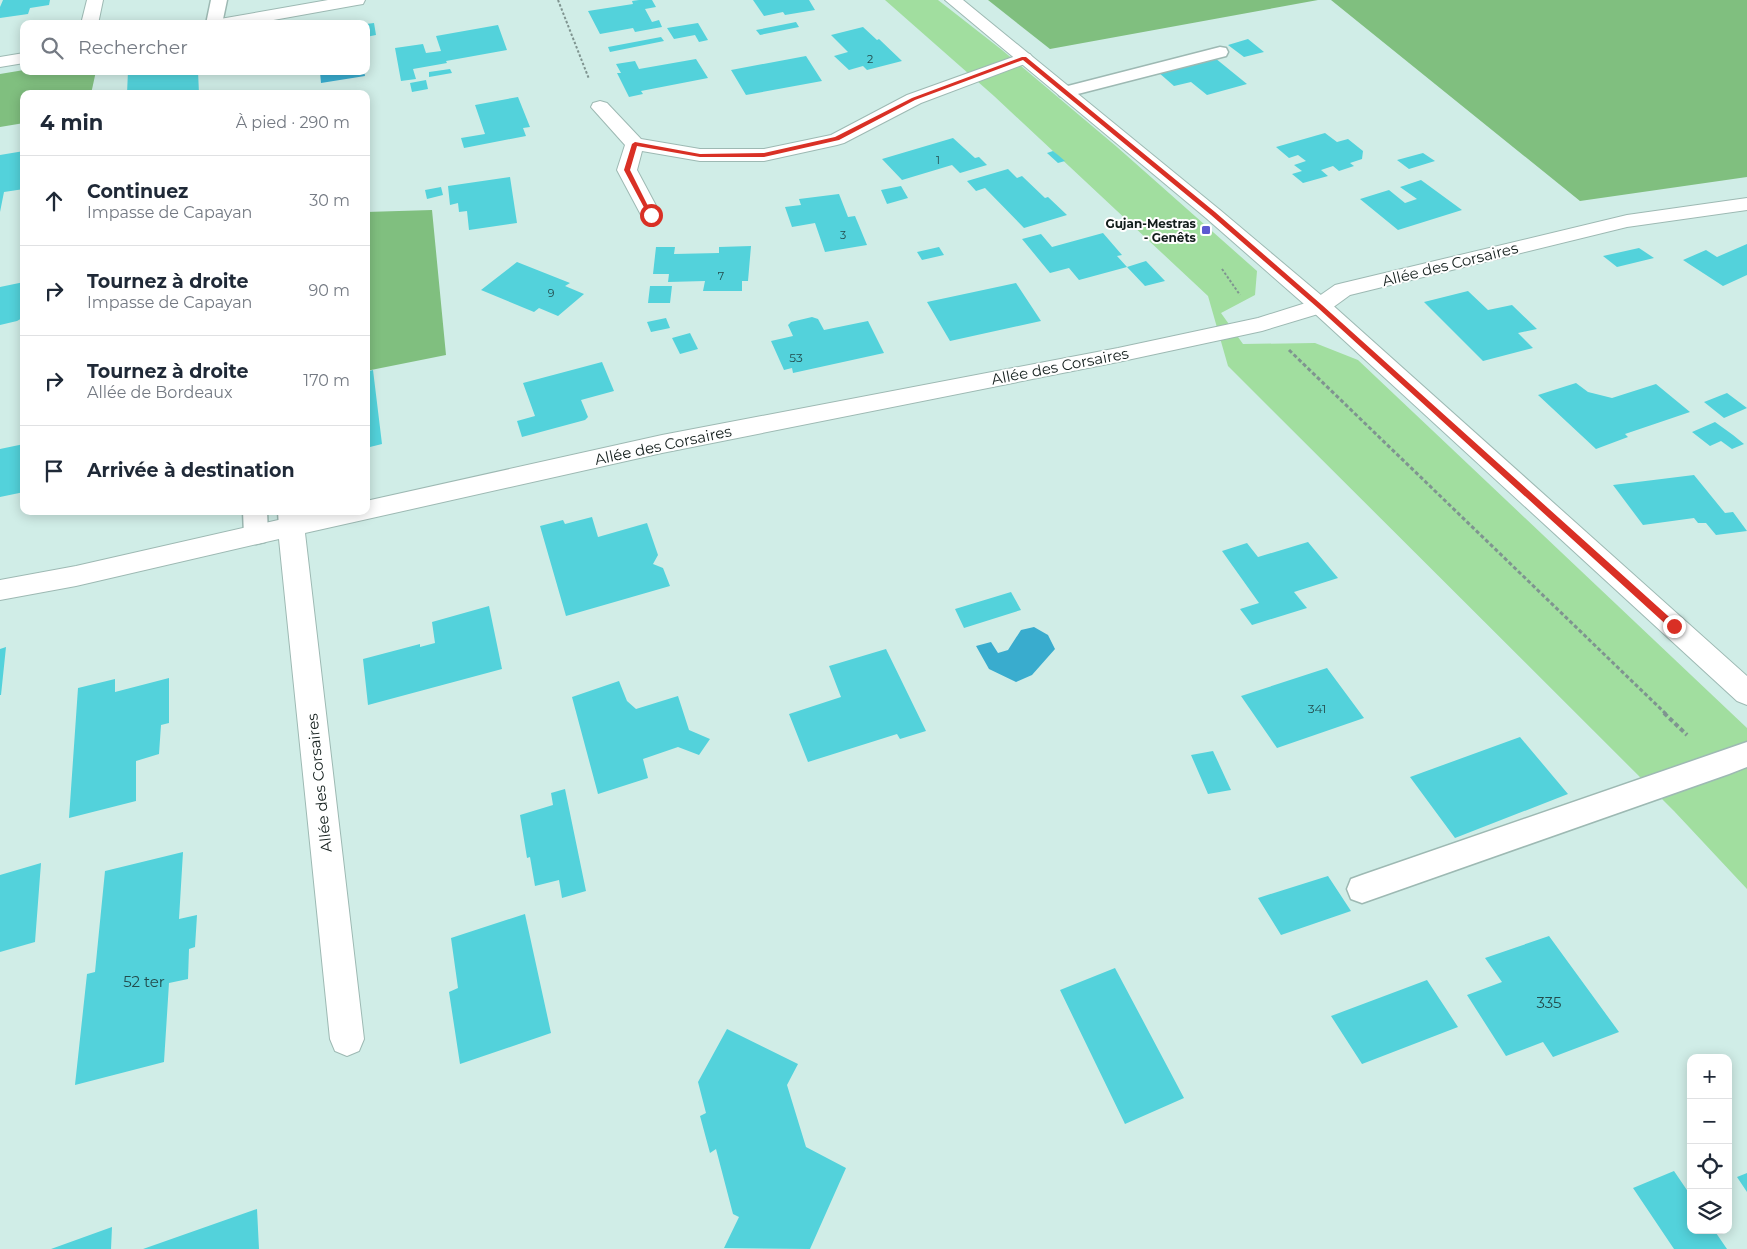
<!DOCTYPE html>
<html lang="fr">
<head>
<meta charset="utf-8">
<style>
	body { margin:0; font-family:Montserrat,sans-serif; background:#f2f2f3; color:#1f2937 }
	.controls { position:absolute; right:15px; bottom:15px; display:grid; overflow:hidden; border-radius:10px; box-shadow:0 2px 12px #0003 }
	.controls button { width:45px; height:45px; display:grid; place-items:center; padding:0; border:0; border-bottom:1px solid #e0e1e3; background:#fff; color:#1f2937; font:25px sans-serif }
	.stop { position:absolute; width:15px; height:15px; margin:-11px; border:4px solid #d93025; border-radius:50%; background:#fff }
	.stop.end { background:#d93025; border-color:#fff; box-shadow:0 1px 5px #0008 }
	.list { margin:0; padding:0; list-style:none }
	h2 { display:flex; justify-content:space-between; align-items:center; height:65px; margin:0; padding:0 20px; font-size:21px }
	h2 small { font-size:16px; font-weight:400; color:#747a83 }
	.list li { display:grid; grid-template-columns:32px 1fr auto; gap:15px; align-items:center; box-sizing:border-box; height:90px; padding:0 20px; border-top:1px solid #e0e1e3 }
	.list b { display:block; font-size:19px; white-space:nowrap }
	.list p { margin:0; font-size:16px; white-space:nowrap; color:#747a83 }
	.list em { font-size:16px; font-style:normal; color:#747a83 }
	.icon { flex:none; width:28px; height:28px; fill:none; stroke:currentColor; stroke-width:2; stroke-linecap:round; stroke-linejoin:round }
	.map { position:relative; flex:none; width:1747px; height:1249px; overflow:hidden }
	.search { position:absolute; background:#fff; box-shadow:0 2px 12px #0003; left:20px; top:20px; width:350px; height:55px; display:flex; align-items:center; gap:12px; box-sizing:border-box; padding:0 18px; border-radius:10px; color:#747a83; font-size:19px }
	.panel { position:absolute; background:#fff; box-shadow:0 2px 12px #0003; left:20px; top:90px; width:350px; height:425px; border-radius:10px }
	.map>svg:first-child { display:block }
</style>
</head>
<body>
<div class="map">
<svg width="1747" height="1249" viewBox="0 0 1747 1249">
	<rect width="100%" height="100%" fill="#d0ede7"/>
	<path fill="#a1de9f" d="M 885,0 L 938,0 L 1002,50 L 1117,147 L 1257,271 L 1255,295 L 1221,313 L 1243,344 L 1315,343 L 1358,360 L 1747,728 L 1747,889 L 1674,811 L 1228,366 L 1208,296 L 994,96 Z"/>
	<path fill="#80bf7f" d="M 988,0 L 1318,0 L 1050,49 Z
		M 1331,0 L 1747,0 L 1747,177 L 1580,201 Z
		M 24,70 L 24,71 L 96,71 L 91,94 L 24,94 L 24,123 L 0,127 L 0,74 Z
		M 432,210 L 446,355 L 366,371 L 366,212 Z"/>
	<path fill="#39acce" d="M 326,71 L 364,71 L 365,76 L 321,83 L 320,72 Z
		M 1034,627 L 1048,635 L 1055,649 L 1032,675 L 1016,682 L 989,669 L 976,646 L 991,642 L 998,653 L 1008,650 L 1021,630 Z"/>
	<path fill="#53d2db" d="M 3,0 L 50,0 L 49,5 L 30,8 L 28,14 L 0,18 L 0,7 Z
		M 639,0 L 652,0 L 656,7 L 645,9 L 652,22 L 659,20 L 662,27 L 635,32 L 633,28 L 600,34 L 588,11 L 633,4 L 632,1 Z
		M 753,0 L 809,0 L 815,10 L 785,15 L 783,12 L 764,16 Z
		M 796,22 L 799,27 L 760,35 L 756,30 Z
		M 374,23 L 376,35 L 366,37 L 366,24 Z
		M 698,23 L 708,40 L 699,42 L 695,35 L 674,39 L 667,28 Z
		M 498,25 L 507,50 L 446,61 L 447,63 L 413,69 L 416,79 L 401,81 L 395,48 L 423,44 L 426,53 L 441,51 L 436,36 Z
		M 863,27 L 877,40 L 879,39 L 902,61 L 867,70 L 863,66 L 849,70 L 834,56 L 848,52 L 831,35 Z
		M 661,37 L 664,41 L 610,52 L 608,47 Z
		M 1248,39 L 1264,52 L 1244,57 L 1228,45 Z
		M 806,56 L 822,81 L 746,95 L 731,70 Z
		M 1215,58 L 1247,84 L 1207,95 L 1191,82 L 1174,86 L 1158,72 Z
		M 696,59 L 708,78 L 641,91 L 643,94 L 629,97 L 617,73 L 621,73 L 616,64 L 635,61 L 639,69 Z
		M 450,69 L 452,73 L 429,77 L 429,72 Z
		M 128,71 L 198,71 L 199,94 L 127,94 Z
		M 426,80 L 428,89 L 412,92 L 410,83 Z
		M 518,97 L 530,127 L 523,128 L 526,136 L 464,148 L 461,138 L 485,134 L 475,105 Z
		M 1325,133 L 1337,142 L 1348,139 L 1363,151 L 1362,159 L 1350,163 L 1354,166 L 1339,171 L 1333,166 L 1321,170 L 1328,176 L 1303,183 L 1292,174 L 1302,171 L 1294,165 L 1306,161 L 1298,155 L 1289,158 L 1276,147 Z
		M 953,138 L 975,158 L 979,157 L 987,165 L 960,173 L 952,165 L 902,180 L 882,159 Z
		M 24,151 L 24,189 L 4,192 L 0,212 L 0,155 Z
		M 1053,151 L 1058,155 L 1065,161 L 1058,163 L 1047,153 Z
		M 1423,153 L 1435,161 L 1409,169 L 1397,160 Z
		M 1008,169 L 1017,178 L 1022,176 L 1045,198 L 1048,197 L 1067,215 L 1024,228 L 985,188 L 976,191 L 967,181 Z
		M 510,177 L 517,223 L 469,230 L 467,211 L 459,212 L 458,203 L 450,205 L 448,186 Z
		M 1421,180 L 1462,210 L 1398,230 L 1360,199 L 1389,190 L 1405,203 L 1417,199 L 1400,187 Z
		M 901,186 L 908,198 L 887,204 L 881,190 Z
		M 441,187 L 443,195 L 427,199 L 425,190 Z
		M 839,194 L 848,217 L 855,216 L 867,245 L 825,252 L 815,223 L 792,227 L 785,207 L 801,205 L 799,199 Z
		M 1103,233 L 1122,255 L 1117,256 L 1127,267 L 1146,261 L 1165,281 L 1145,286 L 1127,267 L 1079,280 L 1069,268 L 1050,273 L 1022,239 L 1041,234 L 1052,247 Z
		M 1747,244 L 1747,275 L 1723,286 L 1683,260 L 1706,250 L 1717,257 Z
		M 751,246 L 748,281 L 742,281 L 742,291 L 703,291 L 705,281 L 668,282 L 669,274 L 653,274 L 656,247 L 675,247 L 674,254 L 719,253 L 719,247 Z
		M 939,247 L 944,255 L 922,260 L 917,252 Z
		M 1639,248 L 1654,258 L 1617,267 L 1603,256 Z
		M 517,262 L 570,283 L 565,286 L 584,294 L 558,316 L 539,308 L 534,312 L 481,290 Z
		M 24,282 L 24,317 L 17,321 L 0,325 L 0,287 Z
		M 1016,283 L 1041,321 L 950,341 L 927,302 Z
		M 650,286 L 672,286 L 670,303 L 648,303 Z
		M 1468,291 L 1488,310 L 1512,305 L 1537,329 L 1518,333 L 1533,348 L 1483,361 L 1424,302 Z
		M 812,317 L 818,319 L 824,330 L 868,321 L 884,353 L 793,373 L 792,368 L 784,370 L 771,341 L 793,336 L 788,325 L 791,322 Z
		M 666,318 L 670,328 L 651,332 L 647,322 Z
		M 690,333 L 698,349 L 680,354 L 672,338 Z
		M 602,362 L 614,391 L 581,400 L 588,417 L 585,420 L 522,437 L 517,421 L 535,416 L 523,383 Z
		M 373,370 L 382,444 L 366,448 L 366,372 Z
		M 1576,383 L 1588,392 L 1612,398 L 1656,384 L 1690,412 L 1625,434 L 1628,437 L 1596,449 L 1538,395 Z
		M 1727,393 L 1747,408 L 1724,418 L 1704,402 Z
		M 1715,422 L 1733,435 L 1744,444 L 1732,449 L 1721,441 L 1710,446 L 1692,432 Z
		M 24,444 L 24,492 L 0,497 L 0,449 Z
		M 1694,475 L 1725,513 L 1733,512 L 1747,531 L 1716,535 L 1706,523 L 1698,523 L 1694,518 L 1643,525 L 1613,485 Z
		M 592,517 L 598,537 L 647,523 L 658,555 L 653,564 L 663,568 L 670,586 L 566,616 L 540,526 L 563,520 L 565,524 Z
		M 1308,542 L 1338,578 L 1294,592 L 1307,608 L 1252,625 L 1240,609 L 1259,603 L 1222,551 L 1247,543 L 1258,557 Z
		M 1011,592 L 1021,610 L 964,628 L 955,609 Z
		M 489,606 L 502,669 L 368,705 L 363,659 L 420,644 L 420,647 L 435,643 L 432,622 Z
		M 6,647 L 1,695 L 0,695 L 0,649 Z
		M 886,649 L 926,731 L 900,739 L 897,734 L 808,762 L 789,714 L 841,697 L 829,666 Z
		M 1327,668 L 1364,718 L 1277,748 L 1241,696 Z
		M 169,678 L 169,723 L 161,725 L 159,754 L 136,761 L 136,801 L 69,818 L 78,688 L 115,679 L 115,692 Z
		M 619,681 L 627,701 L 636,709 L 678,696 L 689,730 L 710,739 L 699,755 L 678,747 L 643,759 L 648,778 L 598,794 L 572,697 Z
		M 1520,737 L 1568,794 L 1455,838 L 1410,777 Z
		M 1213,751 L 1231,790 L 1208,794 L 1191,755 Z
		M 565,789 L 586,891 L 562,898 L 559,880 L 535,886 L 530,857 L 527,858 L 520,815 L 553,805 L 551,793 Z
		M 183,852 L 179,919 L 197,915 L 195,947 L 189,949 L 188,979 L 169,983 L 164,1062 L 75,1085 L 87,974 L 95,972 L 105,871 Z
		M 41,863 L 35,942 L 0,952 L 0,875 Z
		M 1328,876 L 1351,911 L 1281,935 L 1258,898 Z
		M 525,914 L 551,1033 L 460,1064 L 449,992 L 458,988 L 451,938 Z
		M 1549,936 L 1619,1032 L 1553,1057 L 1543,1042 L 1506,1056 L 1467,995 L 1502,982 L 1485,958 Z
		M 1115,968 L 1184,1098 L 1125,1124 L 1060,990 Z
		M 1427,980 L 1458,1027 L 1362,1064 L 1331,1016 Z
		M 727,1029 L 798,1064 L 787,1085 L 806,1147 L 846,1168 L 810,1249 L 724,1248 L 739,1217 L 733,1214 L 716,1149 L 710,1153 L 700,1116 L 706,1113 L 698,1082 Z
		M 1674,1171 L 1691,1196 L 1691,1230 L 1714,1230 L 1727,1249 L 1674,1249 L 1633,1188 Z
		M 1747,1173 L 1747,1192 L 1737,1177 Z
		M 257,1209 L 259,1249 L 143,1249 Z
		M 112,1227 L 111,1249 L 51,1249 Z"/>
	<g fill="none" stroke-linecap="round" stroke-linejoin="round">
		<defs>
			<path id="lane" d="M 211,0 L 227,0 L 222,24 L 206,24 Z
				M 1220,47 L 1226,48 L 1228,52 L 1226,56 L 1066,97 L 1060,96 L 1057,92 L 1060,88 Z
				M 243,511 L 267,511 L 268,535 L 265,542 L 256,544 L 247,542 L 244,535 Z
				M 278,511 L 302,511 L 303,527 L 300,533 L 291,536 L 282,533 L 279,527 Z
				M 1747,742 L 1747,767 L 1729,774 L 1362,903 L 1351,899 L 1347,889 L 1351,879 L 1362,875 Z"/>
			<path id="street" d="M 87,0 L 103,0 L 98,24 L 81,24 Z
				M 328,0 L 365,0 L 363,4 L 357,5 L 251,24 L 212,24 L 214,20 L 220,19 Z
				M 24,53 L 24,63 L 0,67 L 0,57 Z
				M 1024,53 L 1030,54 L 1033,58 L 1030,62 L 921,103 L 844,143 L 837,145 L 764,161 L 700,161 L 642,151 L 637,170 L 661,215 L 658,219 L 651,221 L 644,219 L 641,215 L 617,170 L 625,145 L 591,107 L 593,103 L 600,101 L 607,103 L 641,139 L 700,149 L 764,149 L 831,135 L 907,95 Z
				M 1747,198 L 1747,210 L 1627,227 L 1350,295 L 1328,311 L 1262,331 L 1118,362 L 662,453 L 305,533 L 364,1039 L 359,1051 L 347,1056 L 335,1051 L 330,1039 L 279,539 L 76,586 L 0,600 L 0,580 L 76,566 L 318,511 L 366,511 L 366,501 L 662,435 L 1118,348 L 1258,318 L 1312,301 L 1335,285 L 1343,283 L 1627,215 Z"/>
			<path id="secondary" d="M 945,0 L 963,0 L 1220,210 L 1328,301 L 1747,676 L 1747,705 L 1737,701 L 1312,311 L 1206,218 Z"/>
		</defs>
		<use href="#lane" stroke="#9db9b3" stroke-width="3"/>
		<use href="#street" stroke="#9db9b3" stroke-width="2"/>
		<use href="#secondary" stroke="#9db9b3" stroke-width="2"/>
		<path stroke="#7f9490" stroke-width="2" stroke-dasharray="2.5 2" stroke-linecap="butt" d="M 558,0 L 589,79
			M 1222,269 L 1240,295"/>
		<path stroke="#7f9490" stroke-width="3" stroke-dasharray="4 2.5" stroke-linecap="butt" d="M 1289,350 L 1666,714"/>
		<path stroke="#7f9490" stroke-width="4" stroke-dasharray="4.5 3" stroke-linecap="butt" d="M 1664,713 L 1687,735"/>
		<use href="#lane" fill="#fff" fill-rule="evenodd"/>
		<use href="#street" fill="#fff" fill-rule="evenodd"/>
		<use href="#secondary" fill="#fff" fill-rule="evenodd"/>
	</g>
	<path fill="#d93025" d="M 1022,57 L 1026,57 L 1215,212 L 1322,305 L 1677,624 L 1677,629 L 1671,629 L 1318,308 L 1211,215 L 1023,60 L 915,100 L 839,140 L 764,157 L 700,157 L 637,146 L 630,170 L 653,216 L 648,215 L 624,170 L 632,144 L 635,142 L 700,154 L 764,153 L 835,137 L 912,98 Z"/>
	<rect fill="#5c59d1" stroke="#fff" stroke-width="2" x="1201" y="225" width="10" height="10" rx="2.5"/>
	<g text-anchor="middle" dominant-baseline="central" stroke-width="4" stroke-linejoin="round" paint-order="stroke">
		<g font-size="11" fill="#234b4c">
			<text x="870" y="59">2</text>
			<text x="938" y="160">1</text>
			<text x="843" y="235">3</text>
			<text x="721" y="276">7</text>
			<text x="551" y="293">9</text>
		</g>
		<g font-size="12" font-weight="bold" fill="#131e1c" stroke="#fff" text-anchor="end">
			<text x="1196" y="223">Gujan-Mestras<tspan x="1196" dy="14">- Genêts</tspan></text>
		</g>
		<g font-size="12" fill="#234b4c">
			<text x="796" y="357">53</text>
			<text x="1317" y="708">341</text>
		</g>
		<g font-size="15" fill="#131e1c" stroke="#fff">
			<text transform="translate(1450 264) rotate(-14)">Allée des Corsaires</text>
			<text transform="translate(1060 366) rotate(-11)">Allée des Corsaires</text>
			<text transform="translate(663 445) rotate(-12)">Allée des Corsaires</text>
			<text transform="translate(319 783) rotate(-96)">Allée des Corsaires</text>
		</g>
		<g font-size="15" fill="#234b4c">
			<text x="144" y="981">52 ter</text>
			<text x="1549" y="1002">335</text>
		</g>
	</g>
</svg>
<div class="controls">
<button>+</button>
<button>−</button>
<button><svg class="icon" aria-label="locate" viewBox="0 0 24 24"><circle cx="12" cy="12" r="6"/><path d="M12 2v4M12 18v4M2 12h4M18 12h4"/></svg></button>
<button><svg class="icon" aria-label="layers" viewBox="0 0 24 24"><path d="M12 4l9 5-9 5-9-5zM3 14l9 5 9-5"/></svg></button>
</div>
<div class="stop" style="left:651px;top:215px"></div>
<div class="stop end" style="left:1674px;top:626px"></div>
<div class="search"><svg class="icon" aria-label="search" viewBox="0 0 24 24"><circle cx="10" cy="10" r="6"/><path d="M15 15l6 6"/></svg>Rechercher</div>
<section class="panel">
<h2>4 min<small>À pied · 290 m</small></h2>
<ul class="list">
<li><svg class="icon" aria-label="ahead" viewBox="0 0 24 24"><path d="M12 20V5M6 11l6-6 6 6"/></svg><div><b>Continuez</b><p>Impasse de Capayan</p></div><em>30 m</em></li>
<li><svg class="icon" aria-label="right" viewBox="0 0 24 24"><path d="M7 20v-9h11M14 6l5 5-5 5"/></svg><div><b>Tournez à droite</b><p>Impasse de Capayan</p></div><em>90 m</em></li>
<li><svg class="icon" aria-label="right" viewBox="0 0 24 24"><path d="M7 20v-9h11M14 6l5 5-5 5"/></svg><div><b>Tournez à droite</b><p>Allée de Bordeaux</p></div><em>170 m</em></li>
<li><svg class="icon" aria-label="arrive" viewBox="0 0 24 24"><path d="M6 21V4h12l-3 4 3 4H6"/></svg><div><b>Arrivée à destination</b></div></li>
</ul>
</section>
</div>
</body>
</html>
